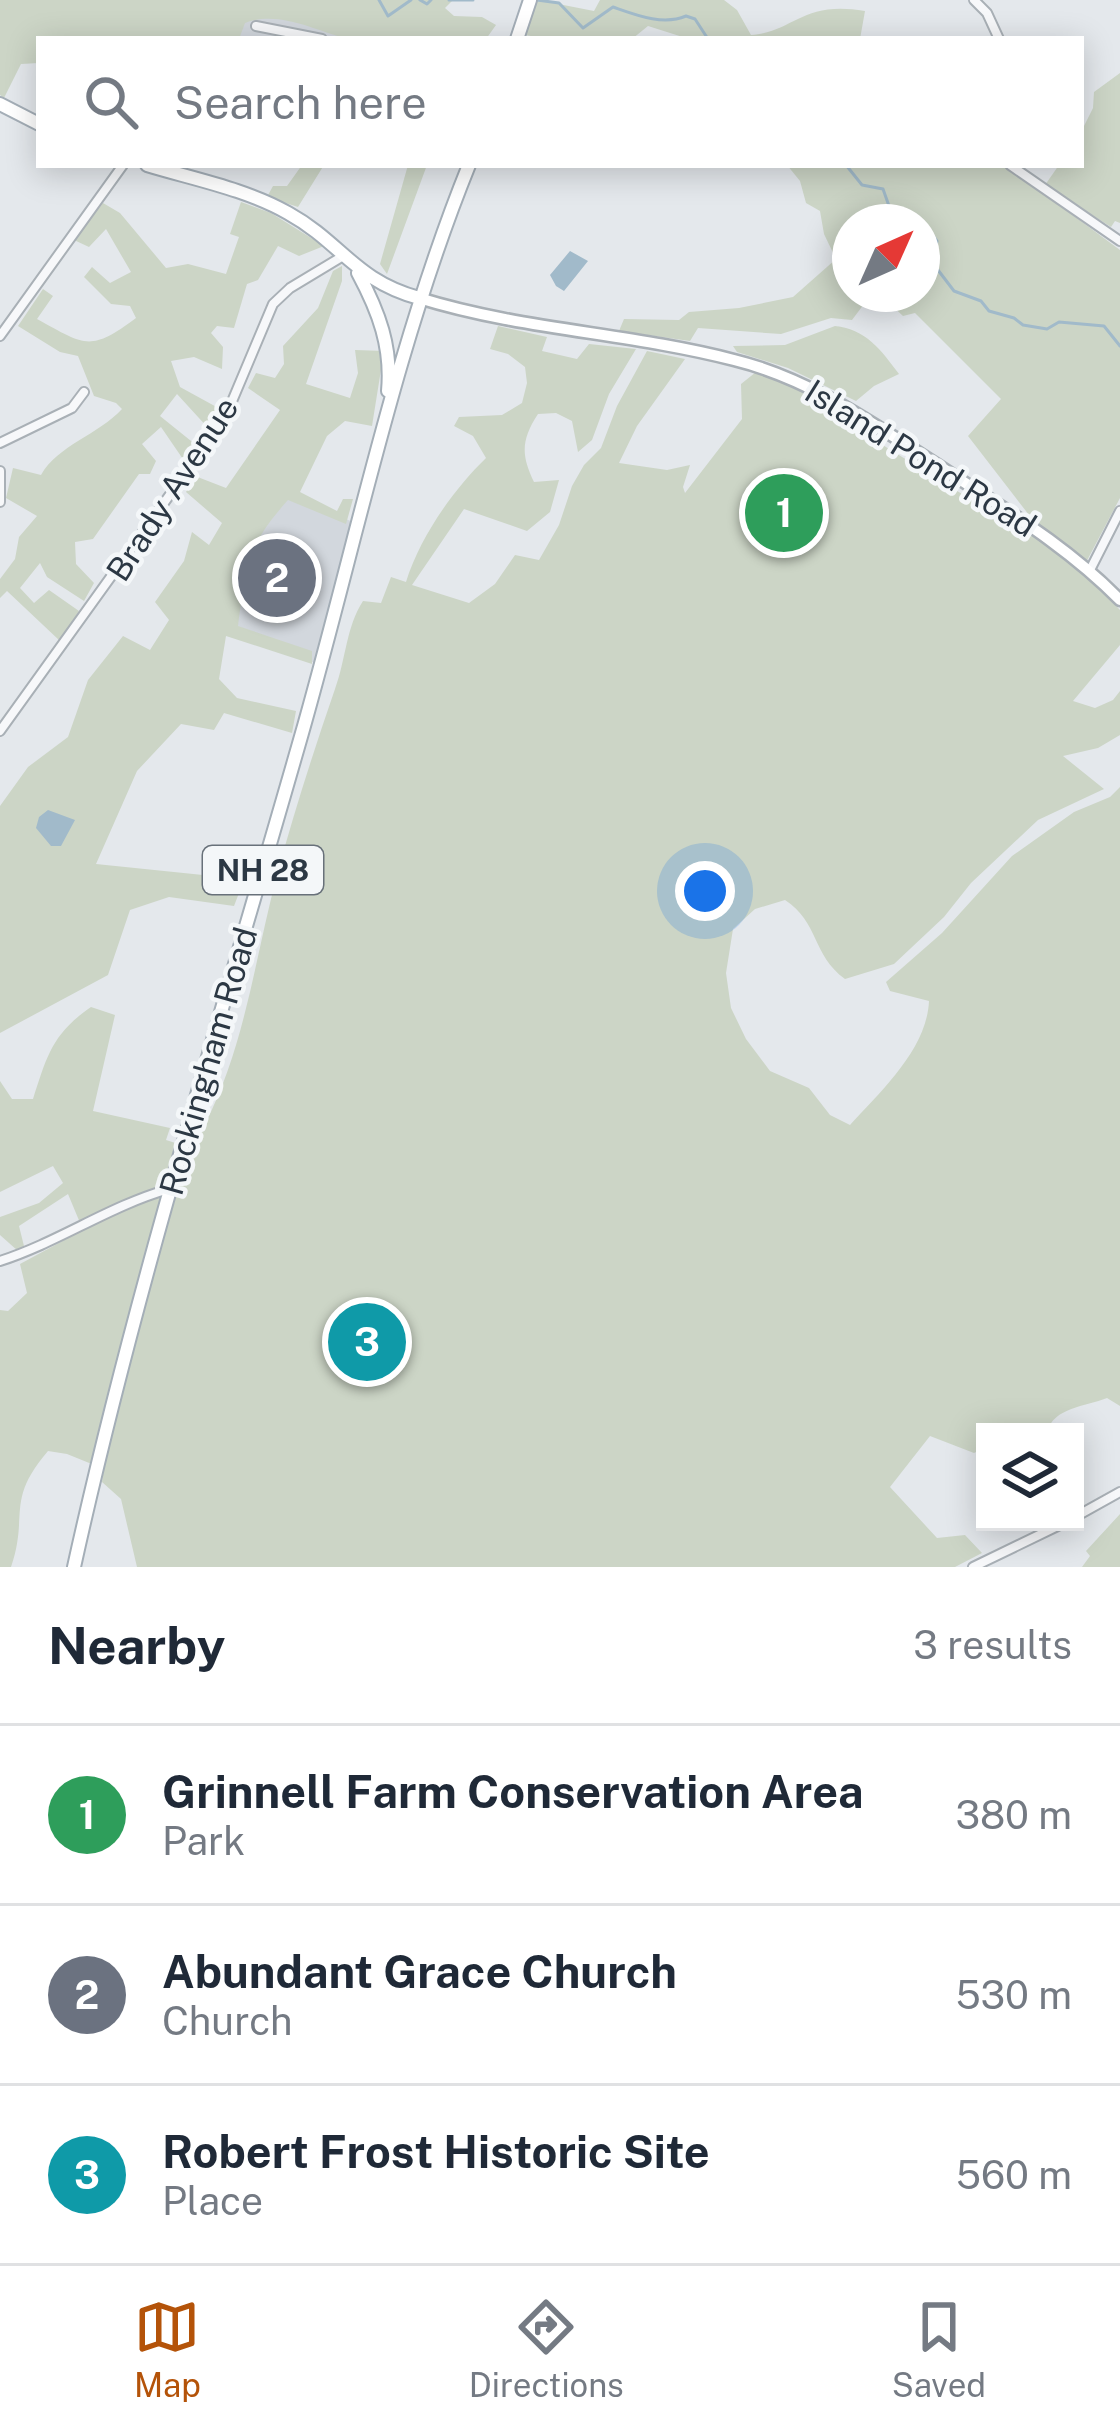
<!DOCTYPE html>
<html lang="en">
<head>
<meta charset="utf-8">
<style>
	body { margin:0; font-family:"Public Sans",sans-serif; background:#f6f6f7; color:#1f2937 }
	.controls { position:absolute; right:36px; bottom:36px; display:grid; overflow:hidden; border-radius:0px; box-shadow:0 6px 30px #0003 }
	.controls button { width:108px; height:108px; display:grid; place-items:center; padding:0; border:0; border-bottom:3px solid #e0e1e3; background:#fff; color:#1f2937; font:60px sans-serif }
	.compass { position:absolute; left:832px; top:204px; width:108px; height:108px; border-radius:50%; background:#fff; box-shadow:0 6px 30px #0003; rotate:45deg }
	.you { position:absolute; left:705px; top:891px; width:42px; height:42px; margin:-30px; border:9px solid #fff; border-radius:50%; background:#1a73e8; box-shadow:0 0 0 18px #1a73e833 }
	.badge { display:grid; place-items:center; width:78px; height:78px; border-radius:50%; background:#b45309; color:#fff; font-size:39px; font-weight:700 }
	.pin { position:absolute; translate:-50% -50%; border:6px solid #fff; box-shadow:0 3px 12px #0006 }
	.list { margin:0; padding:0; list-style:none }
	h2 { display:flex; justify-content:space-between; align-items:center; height:156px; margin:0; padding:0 48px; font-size:51px }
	h2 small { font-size:39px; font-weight:400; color:#747a83 }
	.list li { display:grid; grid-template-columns:78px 1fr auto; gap:36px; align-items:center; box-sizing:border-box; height:180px; padding:0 48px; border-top:3px solid #e0e1e3 }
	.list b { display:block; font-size:45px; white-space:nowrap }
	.list p { margin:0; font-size:39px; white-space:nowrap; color:#747a83 }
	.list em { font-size:39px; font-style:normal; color:#747a83 }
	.icon { flex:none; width:66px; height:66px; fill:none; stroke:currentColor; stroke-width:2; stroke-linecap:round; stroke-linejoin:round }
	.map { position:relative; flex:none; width:1120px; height:1567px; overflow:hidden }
	.search { position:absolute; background:#fff; box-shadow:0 6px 30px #0003; left:36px; right:36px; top:36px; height:132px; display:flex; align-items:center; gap:30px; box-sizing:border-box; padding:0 42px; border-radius:0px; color:#747a83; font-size:45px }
	.sheet { height:696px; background:#fff }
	nav { display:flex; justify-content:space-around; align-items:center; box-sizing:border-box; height:168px; border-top:3px solid #e0e1e3; background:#fff; font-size:33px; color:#747a83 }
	nav a { display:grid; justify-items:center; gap:6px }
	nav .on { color:#b45309 }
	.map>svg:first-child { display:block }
</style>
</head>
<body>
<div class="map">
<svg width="1120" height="1567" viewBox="0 0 1120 1567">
	<rect width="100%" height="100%" fill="#e4e8ec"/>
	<path fill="#d2d7dd" d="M 256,0 L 383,39 L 230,39 Z
		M 257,482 L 353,522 L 315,663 L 200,622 Z"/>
	<path fill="#ccd5c6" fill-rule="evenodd" d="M 0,0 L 453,0 L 445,8 L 454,16 L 482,17 L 496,25 L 486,39 C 451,39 376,46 345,38 C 314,30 278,10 245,23 L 239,39 L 39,39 L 39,63 L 21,64 L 4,98 L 0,95 Z
		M 538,0 L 594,11 L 600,0 L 724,0 L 737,10 L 751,35 C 794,32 802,0 865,11 L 860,39 L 689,39 L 648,26 L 632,39 L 548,39 L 525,35 Z
		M 1120,73 L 1120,223 L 1115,221 L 1111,227 L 1045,185 L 1059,165 L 1081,165 L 1081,132 L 1093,108 L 1094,92 Z
		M 302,165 L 324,165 L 298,207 L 267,197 L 273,186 L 287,186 Z
		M 408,165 L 427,165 L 387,274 L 380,264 Z
		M 787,165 L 1005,165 L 1120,250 L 1120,498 L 1082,570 L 1120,610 L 1120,645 L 1073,701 L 1095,708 L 1113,700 L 1120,691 L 1120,735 L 1098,748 L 1063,756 L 1104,789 L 1038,820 L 971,883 L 944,917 L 894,964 L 845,979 C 812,955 819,922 785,900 L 755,909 L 733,929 L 726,973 L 731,1008 L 746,1039 L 770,1071 L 809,1088 L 830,1115 L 850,1125 C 881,1091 927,1049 929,1001 L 890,991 L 886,982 L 942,933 L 1012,856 L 1074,812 L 1110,797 L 1120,787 L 1120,1406 L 1107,1398 C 1085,1407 1054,1407 1047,1432 L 985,1432 L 985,1448 L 974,1453 L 930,1436 L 890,1487 L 937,1538 L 965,1535 L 982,1553 L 955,1567 L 137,1567 L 121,1499 L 102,1482 L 104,1469 L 67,1454 L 48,1451 C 5,1501 29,1515 11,1567 L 0,1567 L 0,1310 L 8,1311 L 27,1293 L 20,1264 L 83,1230 L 68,1194 L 19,1226 L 24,1246 L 18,1251 L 0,1235 L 0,1217 L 39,1203 L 63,1183 L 53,1166 L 0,1192 L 0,1081 L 12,1099 L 33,1099 C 47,1056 52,1034 91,1007 L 115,1015 L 93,1111 L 170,1128 L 166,1140 L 188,1147 L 200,1123 L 205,1124 C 245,1046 255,958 277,875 C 294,812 314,750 335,689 C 346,659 346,627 363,601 L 381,603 L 391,577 L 406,582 C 420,537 453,490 486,458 L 473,436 L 454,426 L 459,417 L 502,415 L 522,403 L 527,383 L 525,367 L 508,354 L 490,349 L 498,326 L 547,337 L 542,351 L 577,359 L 589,344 L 636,349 L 609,394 L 592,440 L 578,452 L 572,421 L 556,413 L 538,414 C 521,440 521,455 534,482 L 559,480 L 550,512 L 527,531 L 464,509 L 412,585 L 469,603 L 495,584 L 515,555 L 539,560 L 559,525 L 572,486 L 584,465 L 601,448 L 617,406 L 647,351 L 685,359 L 637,426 L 619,463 L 667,470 L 690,465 L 683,487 L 685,493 L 742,419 L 741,384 L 756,372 L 791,384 L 829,404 L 826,410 L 1022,531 L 1029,515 L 968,436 L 1001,399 L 915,313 L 903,316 L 887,301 L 870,296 L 852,320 L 831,318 L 781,334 L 698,328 L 690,341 L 619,331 L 624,319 L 679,320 L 689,312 L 739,308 L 793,297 L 836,259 L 824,234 L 820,211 L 806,203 L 800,181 ZM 850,222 L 922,222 L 922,294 L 850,294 Z
		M 241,202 L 271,213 L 324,246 L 299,256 L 278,246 L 258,280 L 247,284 L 234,328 L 217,326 L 211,333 L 223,347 L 222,369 L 194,357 L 171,361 L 180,387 L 222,410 L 209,429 L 177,394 L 160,416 L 196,445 L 187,465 L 161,427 L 142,444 L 156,461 L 150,474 L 139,474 L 93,539 L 75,542 L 76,564 L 94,583 L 84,601 L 47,577 L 40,563 L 20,588 L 34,603 L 49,590 L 79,611 L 60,641 L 7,591 L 0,598 L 0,579 L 15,559 L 19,537 L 37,516 L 6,498 L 13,468 L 41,475 C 58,445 98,435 122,409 L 116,403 L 94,396 L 78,356 L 60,352 L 18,326 L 43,289 L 53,296 L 37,319 C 85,345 89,353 136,318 L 130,306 L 111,304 L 84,277 L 92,267 L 110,283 L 131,272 L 106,229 L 89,247 L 74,240 L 103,203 L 120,213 L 166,268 L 188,264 L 226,274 L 239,237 L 230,234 Z
		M 342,266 L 342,281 L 306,384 L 350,398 L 358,373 L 355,350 L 384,351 L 372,426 L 345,421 L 327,436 L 300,492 L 337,511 L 343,499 L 353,499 L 346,524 L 288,500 C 246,547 246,565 238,626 L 312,651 L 312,664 L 226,636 L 219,679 L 237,698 L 296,711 L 292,733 L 224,713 L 214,730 L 181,724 L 137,771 L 96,864 L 203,875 L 239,893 L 234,906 L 169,897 L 130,910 L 108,975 L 0,1033 L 0,806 L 28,767 L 68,737 L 88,680 L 123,636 L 150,650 L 169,620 L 155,602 L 184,561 L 192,532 L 209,545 L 222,523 L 186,492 L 195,476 L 226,488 L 280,410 L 248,388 L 256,373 L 275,378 L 284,364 L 283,346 L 318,308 L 333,271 Z
		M 835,326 C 866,329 881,350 899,374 L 874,386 L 856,401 L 788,368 L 737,352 L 733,346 L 785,345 Z
		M 1120,1514 L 1120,1567 L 1082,1567 L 1090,1556 L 1086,1551 Z"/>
	<path fill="#a1baca" d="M 570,251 L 588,261 L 564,291 L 556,286 L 550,275 Z
		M 48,810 L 75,820 L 61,846 L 51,846 L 36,828 L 39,817 Z"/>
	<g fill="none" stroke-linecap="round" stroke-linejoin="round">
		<path stroke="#a1baca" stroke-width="3" d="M 379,0 L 388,16 L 411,0
			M 420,0 L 427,4 L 431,0
			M 449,0 L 473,0
			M 537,0 L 559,3 L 583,28 L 613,7 C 636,15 663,26 686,16 L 695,19 L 708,39
			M 738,39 L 742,39
			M 846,165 L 862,185 L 883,189 L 889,206 L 909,222
			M 922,228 L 927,227 L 937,241 L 933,256 L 938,270 L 954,291 L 981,301 L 989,311 L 1014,318 L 1023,325 L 1047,329 L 1059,322 L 1104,326 L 1120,346"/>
		<defs>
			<path id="street" d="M 974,0 L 987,13 L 999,39
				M 256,26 L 322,39
				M 1010,165 L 1120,241
				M 0,336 L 123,165
				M 0,443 L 72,408 L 84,392
				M 0,471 L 0,502
				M 1090,570 L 1120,511
				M 0,731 L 225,418 L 273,304 L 290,288 L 343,256
				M 0,1261 C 59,1242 109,1206 169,1189
				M 1075,1517 L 1120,1492
				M 973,1567 L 1066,1522"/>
			<path id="secondary" d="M 419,298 C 522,330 630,333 734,360 C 812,379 876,426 944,469 C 1006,510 1068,547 1120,600"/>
			<path id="primary" d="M 517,39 L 530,0
				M 0,104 L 39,124
				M 147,165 C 193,179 246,189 288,213 C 342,243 354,280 419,298
				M 358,273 C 379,312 392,347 388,391
				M 74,1567 C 136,1286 223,1010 302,733 C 356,543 395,348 469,165"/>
		</defs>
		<use href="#street" stroke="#a9b0b6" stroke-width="12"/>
		<use href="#secondary" stroke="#a9b0b6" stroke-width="15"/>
		<use href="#primary" stroke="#a4aeb7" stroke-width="16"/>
		<use href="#street" stroke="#f7f8fa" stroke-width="8"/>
		<use href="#secondary" stroke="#fff" stroke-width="10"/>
		<use href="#primary" stroke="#fff" stroke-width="12"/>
	</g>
	<g text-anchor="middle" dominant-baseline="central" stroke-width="9" stroke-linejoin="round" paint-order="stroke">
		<rect fill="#f4f7f9" stroke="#68717a" stroke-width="3" x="203" y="846" width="120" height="48" rx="9"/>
		<g font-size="30" font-weight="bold" fill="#2c3844">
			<text x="263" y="870">NH 28</text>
		</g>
		<g font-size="33" fill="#2c3844" stroke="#f4f7f9">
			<text transform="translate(921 458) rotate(32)">Island Pond Road</text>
			<text transform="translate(172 489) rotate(-57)">Brady Avenue</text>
			<text transform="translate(208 1061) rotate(-74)">Rockingham Road</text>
		</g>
	</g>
</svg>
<div class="controls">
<button><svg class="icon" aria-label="layers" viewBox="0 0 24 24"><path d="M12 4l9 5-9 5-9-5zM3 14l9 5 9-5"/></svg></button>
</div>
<svg class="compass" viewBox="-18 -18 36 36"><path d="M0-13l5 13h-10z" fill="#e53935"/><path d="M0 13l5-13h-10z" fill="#747a83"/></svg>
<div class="you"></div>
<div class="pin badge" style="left:784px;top:513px;background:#2e9e5b">1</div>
<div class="pin badge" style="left:277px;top:578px;background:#6b7280">2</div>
<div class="pin badge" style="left:367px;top:1342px;background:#0f9aa8">3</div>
<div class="search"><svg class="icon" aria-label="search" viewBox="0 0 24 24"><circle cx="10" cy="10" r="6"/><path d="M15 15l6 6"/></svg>Search here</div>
</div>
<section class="sheet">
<h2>Nearby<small>3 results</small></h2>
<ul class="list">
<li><span class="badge" style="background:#2e9e5b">1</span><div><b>Grinnell Farm Conservation Area</b><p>Park</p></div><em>380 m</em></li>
<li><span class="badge" style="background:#6b7280">2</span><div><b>Abundant Grace Church</b><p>Church</p></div><em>530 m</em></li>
<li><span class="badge" style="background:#0f9aa8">3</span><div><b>Robert Frost Historic Site</b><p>Place</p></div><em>560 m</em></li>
</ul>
</section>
<nav>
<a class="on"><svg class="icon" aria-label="map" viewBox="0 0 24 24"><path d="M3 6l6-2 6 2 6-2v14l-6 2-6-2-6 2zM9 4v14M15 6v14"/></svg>Map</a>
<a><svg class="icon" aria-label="directions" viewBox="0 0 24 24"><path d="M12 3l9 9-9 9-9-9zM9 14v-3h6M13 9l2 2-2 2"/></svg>Directions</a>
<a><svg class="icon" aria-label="saved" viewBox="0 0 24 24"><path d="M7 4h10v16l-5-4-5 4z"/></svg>Saved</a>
</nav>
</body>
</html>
